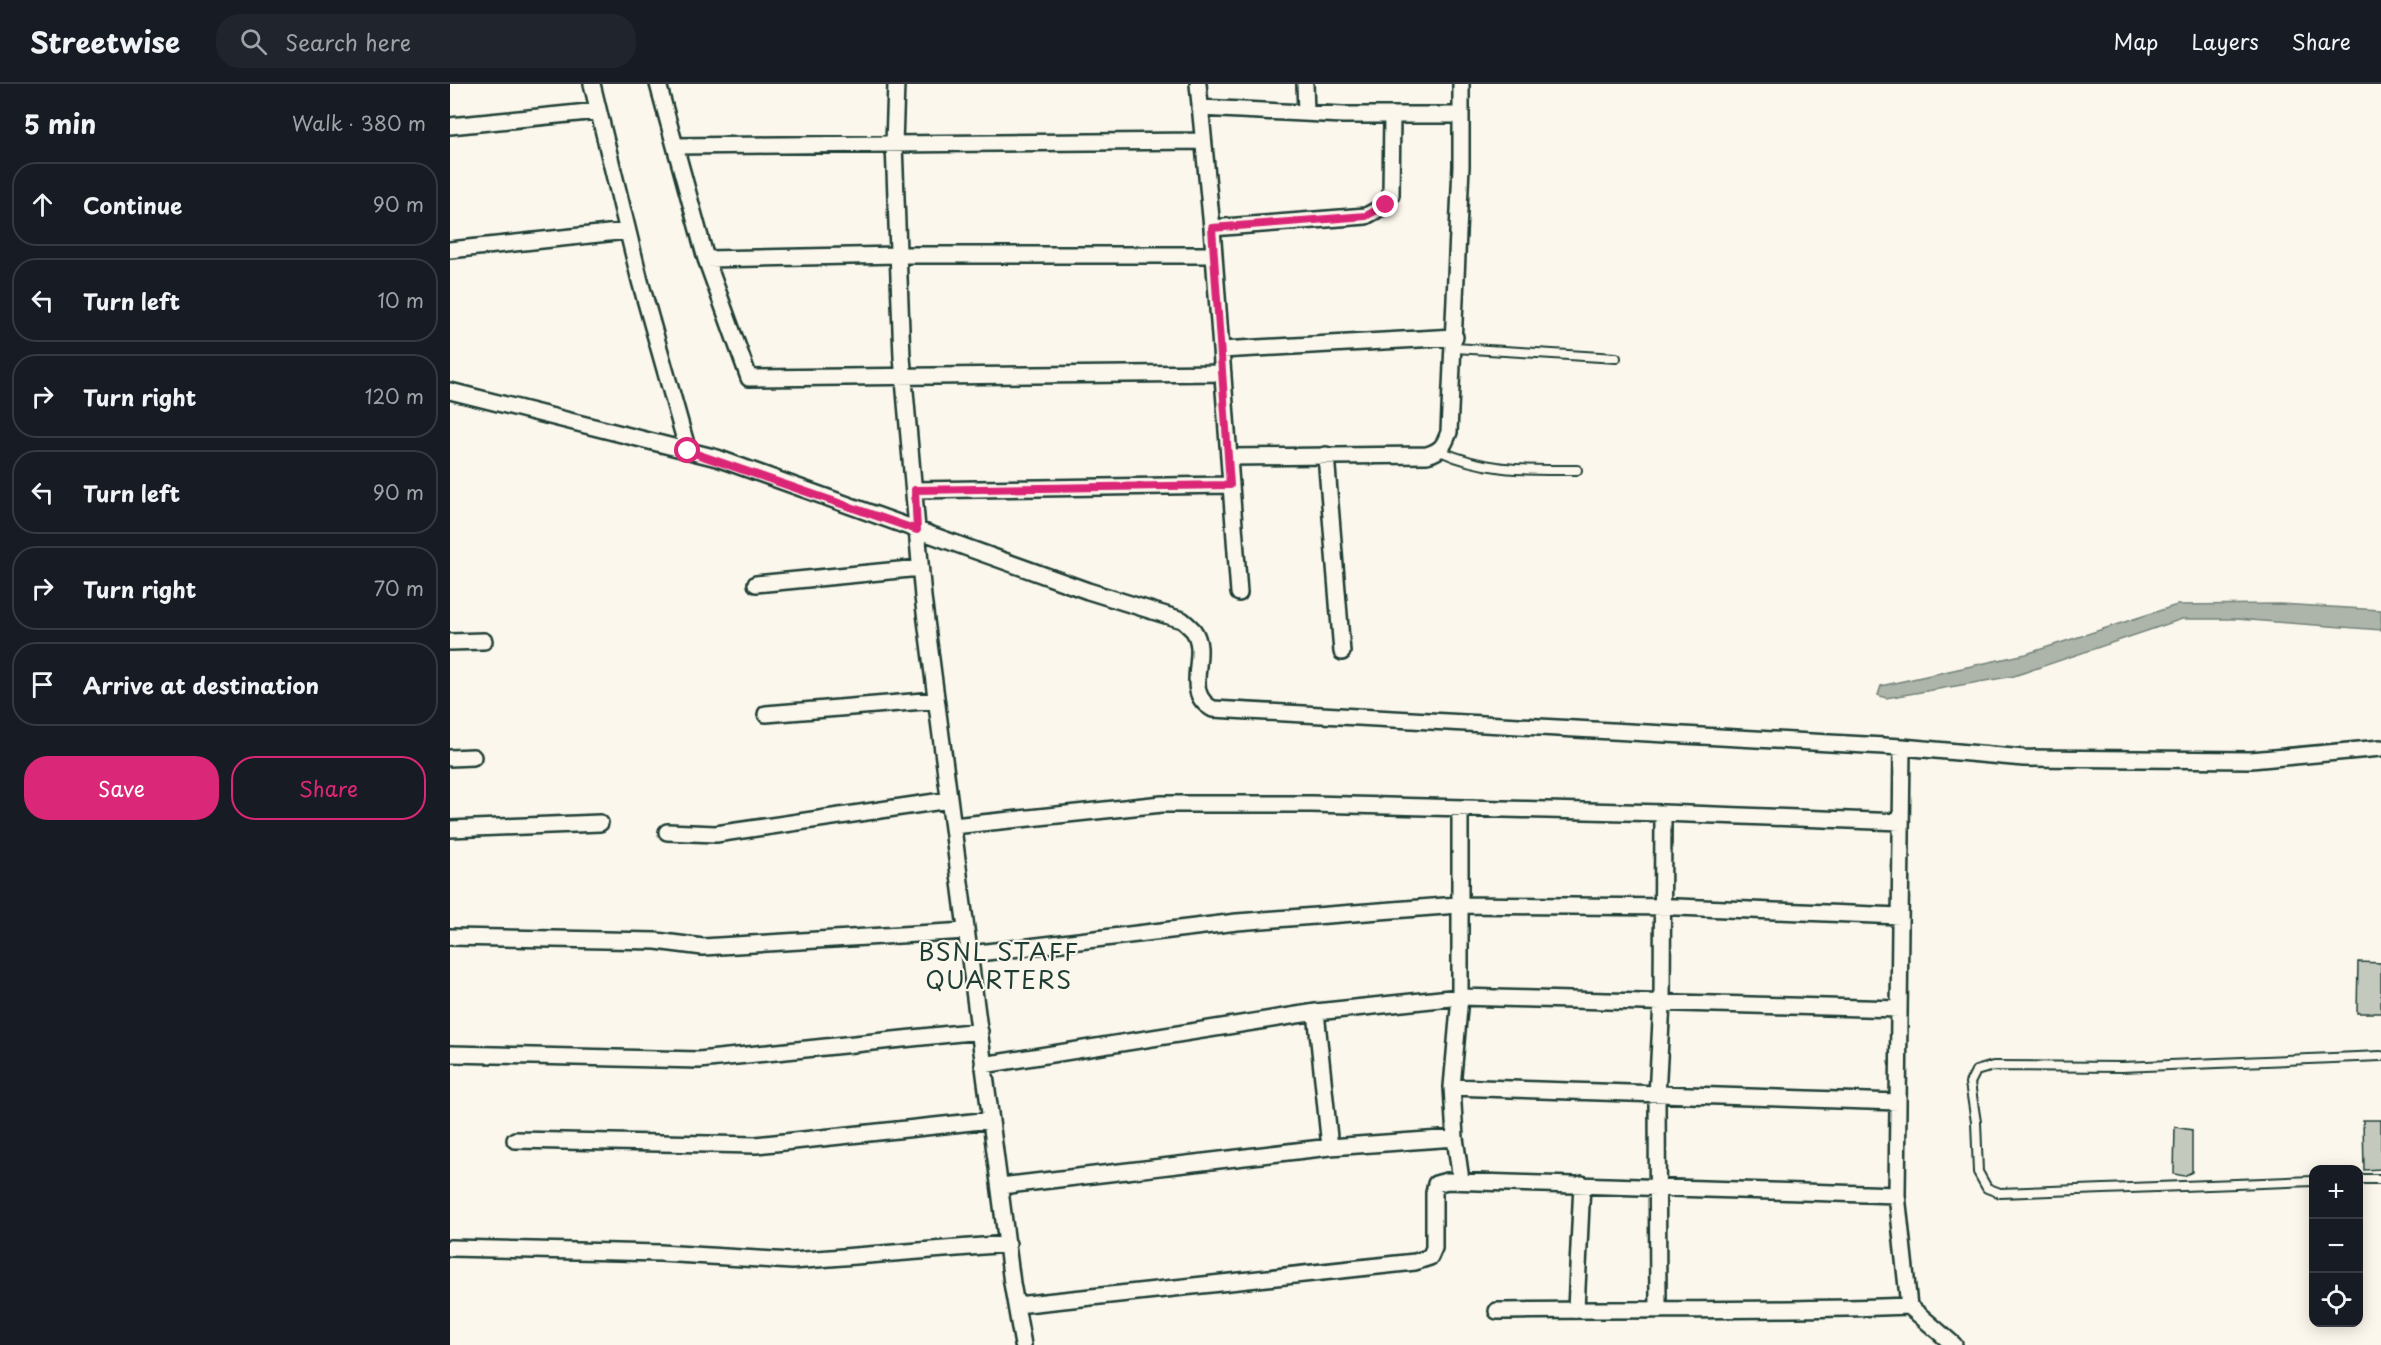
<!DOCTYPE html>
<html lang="en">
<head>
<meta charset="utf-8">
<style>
	body { margin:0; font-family:"Playpen Sans",sans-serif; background:#20242c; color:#f1f3f6 }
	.controls { position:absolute; right:18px; bottom:18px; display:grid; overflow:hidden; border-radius:12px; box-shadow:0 3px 15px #0003 }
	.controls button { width:54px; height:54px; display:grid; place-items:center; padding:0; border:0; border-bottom:2px solid #363941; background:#171b24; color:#f1f3f6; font:30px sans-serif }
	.stop { position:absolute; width:18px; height:18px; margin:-14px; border:4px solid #db2777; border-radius:50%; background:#fff }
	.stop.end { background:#db2777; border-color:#fff; box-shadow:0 2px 6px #0008 }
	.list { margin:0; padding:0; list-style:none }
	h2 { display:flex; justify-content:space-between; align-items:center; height:78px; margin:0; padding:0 24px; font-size:26px }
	h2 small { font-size:20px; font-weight:400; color:#9ea1a6 }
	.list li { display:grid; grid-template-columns:39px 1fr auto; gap:18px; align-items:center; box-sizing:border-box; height:84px; margin:0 12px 12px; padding:0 12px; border:2px solid #363941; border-radius:24px }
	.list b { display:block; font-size:22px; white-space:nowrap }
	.list em { font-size:20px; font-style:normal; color:#9ea1a6 }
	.actions { display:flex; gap:12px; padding:18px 24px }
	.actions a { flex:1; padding:14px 0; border:2px solid #db2777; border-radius:24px; text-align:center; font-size:21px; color:#db2777 }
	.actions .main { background:#db2777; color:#fff }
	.icon { flex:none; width:33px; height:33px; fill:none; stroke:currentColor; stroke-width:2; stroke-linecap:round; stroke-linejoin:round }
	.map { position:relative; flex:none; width:1931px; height:1261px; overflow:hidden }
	header { display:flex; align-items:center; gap:36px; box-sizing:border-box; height:84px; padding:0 30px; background:#171b24; border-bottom:2px solid #363941 }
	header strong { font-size:28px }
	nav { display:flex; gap:33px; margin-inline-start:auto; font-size:21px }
	.search { width:420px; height:54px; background:#20242c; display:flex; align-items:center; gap:15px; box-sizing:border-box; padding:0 21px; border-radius:24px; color:#9ea1a6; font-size:22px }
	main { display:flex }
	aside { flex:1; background:#171b24 }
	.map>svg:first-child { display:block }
</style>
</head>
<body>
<header>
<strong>Streetwise</strong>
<div class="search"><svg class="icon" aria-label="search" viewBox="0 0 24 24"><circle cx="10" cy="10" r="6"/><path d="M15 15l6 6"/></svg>Search here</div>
<nav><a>Map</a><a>Layers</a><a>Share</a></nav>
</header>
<main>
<aside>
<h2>5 min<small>Walk · 380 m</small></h2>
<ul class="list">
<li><svg class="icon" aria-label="ahead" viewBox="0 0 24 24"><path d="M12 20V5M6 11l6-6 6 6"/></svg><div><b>Continue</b></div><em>90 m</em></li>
<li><svg class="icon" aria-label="left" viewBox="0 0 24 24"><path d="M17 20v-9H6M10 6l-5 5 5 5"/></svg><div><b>Turn left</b></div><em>10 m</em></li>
<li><svg class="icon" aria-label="right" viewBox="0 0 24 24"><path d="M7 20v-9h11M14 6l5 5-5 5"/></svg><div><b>Turn right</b></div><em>120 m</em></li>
<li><svg class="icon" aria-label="left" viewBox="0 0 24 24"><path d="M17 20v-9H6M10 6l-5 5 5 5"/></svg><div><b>Turn left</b></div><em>90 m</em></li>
<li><svg class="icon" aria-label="right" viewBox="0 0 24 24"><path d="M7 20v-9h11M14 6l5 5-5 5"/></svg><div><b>Turn right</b></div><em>70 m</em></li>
<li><svg class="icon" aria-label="arrive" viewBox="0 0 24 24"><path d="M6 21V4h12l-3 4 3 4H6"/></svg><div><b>Arrive at destination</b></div></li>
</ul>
<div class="actions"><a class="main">Save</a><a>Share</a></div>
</aside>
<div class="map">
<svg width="1931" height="1261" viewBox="0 0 1931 1261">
	<rect width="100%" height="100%" fill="#fbf7ec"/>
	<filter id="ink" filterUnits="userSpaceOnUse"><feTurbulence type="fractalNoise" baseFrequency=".0167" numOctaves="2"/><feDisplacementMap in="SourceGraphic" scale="12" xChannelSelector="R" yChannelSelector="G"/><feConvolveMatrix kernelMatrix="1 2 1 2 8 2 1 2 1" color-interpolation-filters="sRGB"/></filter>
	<g filter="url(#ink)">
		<path fill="#adb4aa" stroke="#74847b" stroke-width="1.5" d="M 1830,520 L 1931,526 L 1931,546 L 1786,535 L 1732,535 L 1564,592 L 1436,614 L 1428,611 L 1431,602 L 1576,570 L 1727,521 Z"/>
		<path fill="#c4c9be" stroke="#1f3d34" stroke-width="1.5" d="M 1908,878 L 1931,879 L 1931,929 L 1907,929 Z
			M 1913,1036 L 1931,1036 L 1931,1085 L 1914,1086 Z
			M 1725,1043 L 1742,1046 L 1742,1088 L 1734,1092 L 1724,1090 Z"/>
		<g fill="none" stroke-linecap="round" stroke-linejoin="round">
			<defs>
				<path id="service" d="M 1005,264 L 1166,274
					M 990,367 C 1037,388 1077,386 1127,386
					M 1908,1095 L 1931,1095
					M 1864,1097 L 1550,1109 L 1537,1104 L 1528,1088 L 1526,1038 L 1520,999 L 1526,987 L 1543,982 L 1672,983 L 1931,972"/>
				<path id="minor" d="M 142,0 L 190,197 L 238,367
					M 208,0 L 256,175 L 299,294 L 773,289
					M 446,0 L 444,60 L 452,273 L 473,513 L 562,1199 L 573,1261
					M 748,0 L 762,144 L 789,509
					M 855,0 L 856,28
					M 750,24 L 893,31 L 1011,31
					M 0,42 L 148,27
					M 225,62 L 753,57
					M 762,144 L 916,132 L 936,121 L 941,111 L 942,31
					M 0,166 L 177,147
					M 256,175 L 448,171 L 764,171
					M 771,266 L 1005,253
					M 0,307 L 267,374 L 638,507 L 732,536 C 736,539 740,543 743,546 C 761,570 730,608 763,625 L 1452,663 L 1574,674 L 1801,676 L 1931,664
					M 876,371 L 892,568
					M 779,373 L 977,371 C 991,367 994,362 999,348 L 1011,82 L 1011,0
					M 465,406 L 779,401
					M 306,500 L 470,484
					M 0,558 L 34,557
					M 316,630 L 486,616
					M 1452,663 L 1447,1111 L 1459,1222 L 1504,1261
					M 0,674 L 23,673
					M 503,742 L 712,720 L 861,720 L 1213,729 L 1451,738
					M 0,745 L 150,739
					M 217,748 L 266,750 L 499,716
					M 0,853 L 206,857 L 253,863 L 516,847
					M 520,870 L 787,838 L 1008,821 L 1227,823 L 1450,832
					M 866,928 L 880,1063
					M 0,970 L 249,976 L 530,947
					M 533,981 L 866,928 L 1010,913 L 1449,925
					M 1002,1003 L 1448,1018
					M 1005,1054 L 1002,1003 L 1010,913 L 1010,726
					M 65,1056 L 306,1061 L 541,1036
					M 551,1102 L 880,1063 L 1005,1054 L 1011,1096
					M 0,1164 L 210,1169 L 342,1177 L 558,1160
					M 567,1221 L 965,1178 L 980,1173 L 984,1164 L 984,1109 L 986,1100 L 997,1097 L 1447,1111
					M 1208,1224 L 1207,1012 L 1212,918 L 1213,729
					M 1126,1225 L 1132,1100
					M 1047,1227 C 1184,1224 1322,1228 1459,1222"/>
			</defs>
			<use href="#service" stroke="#1f3d34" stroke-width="12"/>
			<use href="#minor" stroke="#1f3d34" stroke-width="20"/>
			<use href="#service" stroke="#fbf7ec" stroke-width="8"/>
			<use href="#minor" stroke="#fbf7ec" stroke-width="15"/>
		</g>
	</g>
	<g fill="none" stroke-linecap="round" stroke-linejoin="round" filter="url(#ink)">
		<path stroke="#db2777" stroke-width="8" d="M 238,367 L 467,446 L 465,406 L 780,401 L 762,144 L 916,132 L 936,121"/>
	</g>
	<g text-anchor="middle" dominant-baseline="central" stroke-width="4.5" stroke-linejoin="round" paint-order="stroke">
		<g font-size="24" letter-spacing="1.5" fill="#1f3d34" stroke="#fbf7ec">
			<text x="549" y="867">BSNL STAFF<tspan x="549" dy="28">QUARTERS</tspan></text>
		</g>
	</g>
</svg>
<div class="controls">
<button>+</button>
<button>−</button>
<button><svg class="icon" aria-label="locate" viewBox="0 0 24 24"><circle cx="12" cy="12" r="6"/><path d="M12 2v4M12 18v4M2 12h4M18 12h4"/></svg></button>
</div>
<div class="stop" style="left:238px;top:367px"></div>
<div class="stop end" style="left:936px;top:121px"></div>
</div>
</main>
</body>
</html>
